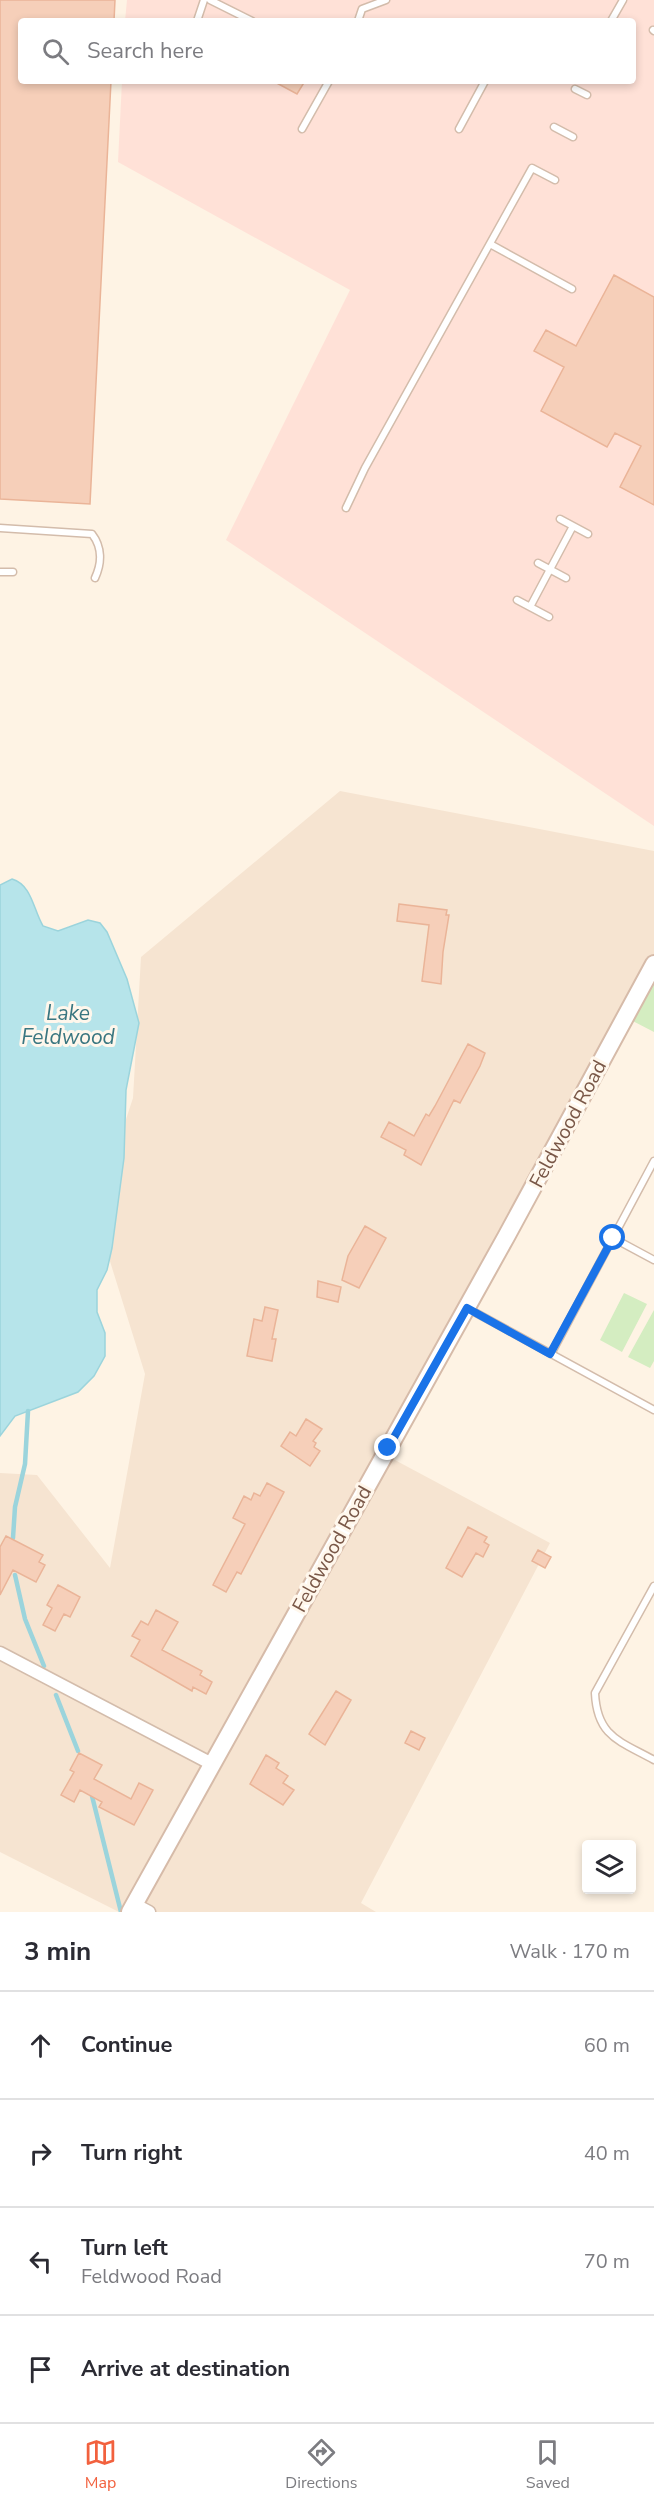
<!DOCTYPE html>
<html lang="en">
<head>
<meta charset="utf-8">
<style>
	body { margin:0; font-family:"Nunito Sans",sans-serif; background:#f2f2f3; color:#2b2b33 }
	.controls { position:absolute; right:18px; bottom:18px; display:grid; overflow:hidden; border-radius:6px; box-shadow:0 3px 9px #0003 }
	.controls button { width:54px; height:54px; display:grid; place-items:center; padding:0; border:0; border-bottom:2px solid #e1e1e2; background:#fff; color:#2b2b33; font:30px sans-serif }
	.stop { position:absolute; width:18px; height:18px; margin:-14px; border:4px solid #1a73e8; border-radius:50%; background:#fff }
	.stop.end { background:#1a73e8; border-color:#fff; box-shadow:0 2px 6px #0008 }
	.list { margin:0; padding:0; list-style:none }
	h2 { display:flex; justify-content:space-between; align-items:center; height:78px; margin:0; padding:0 24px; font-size:26px }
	h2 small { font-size:20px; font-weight:400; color:#7c7c81 }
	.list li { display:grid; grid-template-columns:39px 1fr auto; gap:18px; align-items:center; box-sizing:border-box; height:108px; padding:0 24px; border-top:2px solid #e1e1e2 }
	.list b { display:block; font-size:22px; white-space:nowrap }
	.list p { margin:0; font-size:20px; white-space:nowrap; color:#7c7c81 }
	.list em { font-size:20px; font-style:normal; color:#7c7c81 }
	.icon { flex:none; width:33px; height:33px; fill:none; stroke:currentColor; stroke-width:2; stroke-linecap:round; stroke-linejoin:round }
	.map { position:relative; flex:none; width:654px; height:1912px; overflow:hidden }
	.search { position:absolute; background:#fff; box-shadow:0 3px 9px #0003; left:18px; right:18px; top:18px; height:66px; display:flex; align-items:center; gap:15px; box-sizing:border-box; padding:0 21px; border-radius:6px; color:#7c7c81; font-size:22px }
	.sheet { height:510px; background:#fff }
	nav { display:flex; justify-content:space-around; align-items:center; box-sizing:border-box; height:84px; border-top:2px solid #e1e1e2; background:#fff; font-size:16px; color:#7c7c81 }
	nav a { display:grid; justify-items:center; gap:3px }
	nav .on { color:#f2613e }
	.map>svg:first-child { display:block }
</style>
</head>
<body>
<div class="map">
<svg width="654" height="1912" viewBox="0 0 654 1912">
	<rect width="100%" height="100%" fill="#fef3e4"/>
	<path fill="#f6e4d1" d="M 340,791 L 654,851 L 654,962 L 393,1459 L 550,1543 L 361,1903 L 376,1912 L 119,1912 L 0,1852 L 0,1473 L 37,1475 L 110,1568 L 145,1374 L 95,1213 L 133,1098 L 141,957 Z"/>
	<path fill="#ffe1d7" d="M 127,0 L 654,0 L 654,826 L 226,540 L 350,290 L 118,162 L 122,81 L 633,81 L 633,21 L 125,21 Z"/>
	<path fill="#d4edc1" d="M 654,962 L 654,1032 L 625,1017 Z
		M 624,1293 L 647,1304 L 622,1352 L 600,1340 Z
		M 654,1310 L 654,1361 L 650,1368 L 628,1357 Z"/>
	<path fill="#b6e4ea" stroke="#9bd4dc" stroke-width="1.5" d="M 12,879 C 32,885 33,909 43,926 L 58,931 L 88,920 L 100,923 L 107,932 L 127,979 L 139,1023 L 126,1090 L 124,1158 L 112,1248 L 107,1270 L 97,1290 L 97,1312 L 105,1333 L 105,1356 L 94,1376 L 78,1392 L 15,1416 L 0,1436 L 0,885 Z"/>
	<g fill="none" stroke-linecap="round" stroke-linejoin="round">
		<path stroke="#9bd4dc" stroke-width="4.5" d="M 13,1538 L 15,1507 L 25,1464 L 28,1411
			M 15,1575 L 25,1619 L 44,1666
			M 56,1695 L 78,1751
			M 91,1792 L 121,1912"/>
	</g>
	<path fill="#f6cfb9" stroke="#eab498" stroke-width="1.5" d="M 0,0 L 115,0 L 114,21 L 21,21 L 21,81 L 111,81 L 90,504 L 0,499 Z
		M 273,81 L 305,81 L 297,94 Z
		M 614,275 L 654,297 L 654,505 L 620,487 L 641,446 L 615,433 L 607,447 L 541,411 L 564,367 L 534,351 L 546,330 L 576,346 Z
		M 399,904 L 447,910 L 446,915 L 449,915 L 443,952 L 441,984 L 422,981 L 429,925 L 397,921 Z
		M 468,1044 L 485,1053 L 480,1066 L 460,1103 L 454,1100 L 421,1165 L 404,1155 L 406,1150 L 381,1137 L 389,1122 L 414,1136 L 426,1114 L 429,1116 L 435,1106 Z
		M 365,1226 L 386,1238 L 359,1288 L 342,1280 L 348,1256 Z
		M 318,1281 L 341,1287 L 338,1302 L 317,1297 Z
		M 265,1307 L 278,1310 L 272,1339 L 276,1339 L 272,1361 L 247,1356 L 254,1319 L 262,1321 Z
		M 306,1419 L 322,1429 L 313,1441 L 316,1443 L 314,1447 L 320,1451 L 310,1466 L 281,1446 L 290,1432 L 296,1436 Z
		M 267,1483 L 284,1492 L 241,1574 L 237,1572 L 226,1592 L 213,1585 L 245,1524 L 233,1518 L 244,1496 L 251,1500 L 254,1493 L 260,1496 Z
		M 468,1527 L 487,1537 L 484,1542 L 489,1545 L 483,1557 L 476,1553 L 462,1577 L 446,1568 Z
		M 6,1536 L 43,1555 L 39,1562 L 45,1565 L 36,1582 L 13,1570 L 0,1595 L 0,1547 Z
		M 538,1550 L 551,1557 L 545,1568 L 532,1561 Z
		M 58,1585 L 80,1597 L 70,1617 L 64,1614 L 55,1631 L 43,1625 L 52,1608 L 47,1605 Z
		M 156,1610 L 178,1622 L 162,1650 L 202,1671 L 200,1675 L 212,1682 L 206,1694 L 193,1687 L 192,1691 L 131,1656 L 140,1640 L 132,1636 L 141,1621 L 148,1625 Z
		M 336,1691 L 351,1700 L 325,1745 L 309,1734 Z
		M 411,1731 L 425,1738 L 419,1750 L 405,1743 Z
		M 79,1753 L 102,1765 L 94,1779 L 131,1799 L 139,1783 L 153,1790 L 134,1825 L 99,1807 L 102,1802 L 80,1790 L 74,1802 L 61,1795 L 74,1772 L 70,1770 Z
		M 266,1755 L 279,1763 L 276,1768 L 288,1776 L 283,1783 L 294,1790 L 283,1805 L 250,1784 Z"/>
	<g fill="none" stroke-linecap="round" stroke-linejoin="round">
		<defs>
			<path id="lane" d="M 210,0 L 252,21
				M 197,21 L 204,0
				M 358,21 L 362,9 L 386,0
				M 611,21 L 623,0
				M 653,30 L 654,31
				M 575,89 L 587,95
				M 554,127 L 573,137
				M 302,129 L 329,81
				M 459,129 L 485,81
				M 490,244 L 572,289
				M 346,508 L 365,468 L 532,168 L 555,180
				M 560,519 L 588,534
				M 0,528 L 92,534 C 102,547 102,563 95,578
				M 538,563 L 566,578
				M 0,572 L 13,572
				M 517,600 L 549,617
				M 530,607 L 573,526
				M 613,1238 L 654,1260
				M 467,1308 L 654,1410
				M 551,1354 L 654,1161
				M 654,1586 L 595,1693 C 597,1737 620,1741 654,1760"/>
			<path id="street" d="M 0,1653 L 212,1764
				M 134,1904 L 149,1912"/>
			<path id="secondary" d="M 130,1912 L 506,1237 L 654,964"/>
		</defs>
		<use href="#lane" stroke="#d3bcab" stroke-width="9"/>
		<use href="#street" stroke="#d3bcab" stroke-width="15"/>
		<use href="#secondary" stroke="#d6bba9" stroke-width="20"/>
		<use href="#lane" stroke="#fff" stroke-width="6"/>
		<use href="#street" stroke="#fff" stroke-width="12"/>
		<use href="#secondary" stroke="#fff" stroke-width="16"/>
	</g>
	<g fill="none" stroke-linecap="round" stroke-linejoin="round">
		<path stroke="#1a73e8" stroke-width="8" d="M 388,1448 L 467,1308 L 550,1354 L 613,1238"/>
	</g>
	<g text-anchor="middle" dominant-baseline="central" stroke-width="6" stroke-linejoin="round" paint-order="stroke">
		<g font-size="20" fill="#795747" stroke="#fff7ec">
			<text transform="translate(568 1124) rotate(-62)">Feldwood Road</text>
			<text transform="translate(332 1549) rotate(-61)">Feldwood Road</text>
		</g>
		<g font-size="21" font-style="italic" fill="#397680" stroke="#fff7ec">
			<text x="68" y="1013">Lake<tspan x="68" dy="24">Feldwood</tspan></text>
		</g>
	</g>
</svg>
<div class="controls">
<button><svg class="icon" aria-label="layers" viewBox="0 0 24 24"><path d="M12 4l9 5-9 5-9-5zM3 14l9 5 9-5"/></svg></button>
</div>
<div class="stop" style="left:613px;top:1238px"></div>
<div class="stop end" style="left:388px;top:1448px"></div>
<div class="search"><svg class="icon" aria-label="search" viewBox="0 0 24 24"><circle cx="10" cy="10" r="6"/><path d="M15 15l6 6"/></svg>Search here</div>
</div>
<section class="sheet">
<h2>3 min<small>Walk · 170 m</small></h2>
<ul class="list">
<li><svg class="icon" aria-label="ahead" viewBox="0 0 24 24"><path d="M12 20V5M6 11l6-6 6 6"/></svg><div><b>Continue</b></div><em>60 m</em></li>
<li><svg class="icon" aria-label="right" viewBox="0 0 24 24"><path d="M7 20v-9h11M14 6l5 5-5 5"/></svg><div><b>Turn right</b></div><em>40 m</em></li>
<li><svg class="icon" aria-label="left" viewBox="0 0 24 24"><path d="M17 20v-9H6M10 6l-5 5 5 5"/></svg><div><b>Turn left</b><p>Feldwood Road</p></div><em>70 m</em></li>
<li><svg class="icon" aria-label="arrive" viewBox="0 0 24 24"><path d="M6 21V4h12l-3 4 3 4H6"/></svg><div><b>Arrive at destination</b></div></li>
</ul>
</section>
<nav>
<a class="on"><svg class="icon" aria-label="map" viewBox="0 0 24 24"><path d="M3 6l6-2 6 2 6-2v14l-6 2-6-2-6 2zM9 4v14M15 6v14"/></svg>Map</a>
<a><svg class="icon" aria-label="directions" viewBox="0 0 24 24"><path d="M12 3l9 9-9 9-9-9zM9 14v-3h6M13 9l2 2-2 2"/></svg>Directions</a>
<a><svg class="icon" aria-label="saved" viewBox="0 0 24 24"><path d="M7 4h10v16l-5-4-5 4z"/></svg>Saved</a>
</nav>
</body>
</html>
